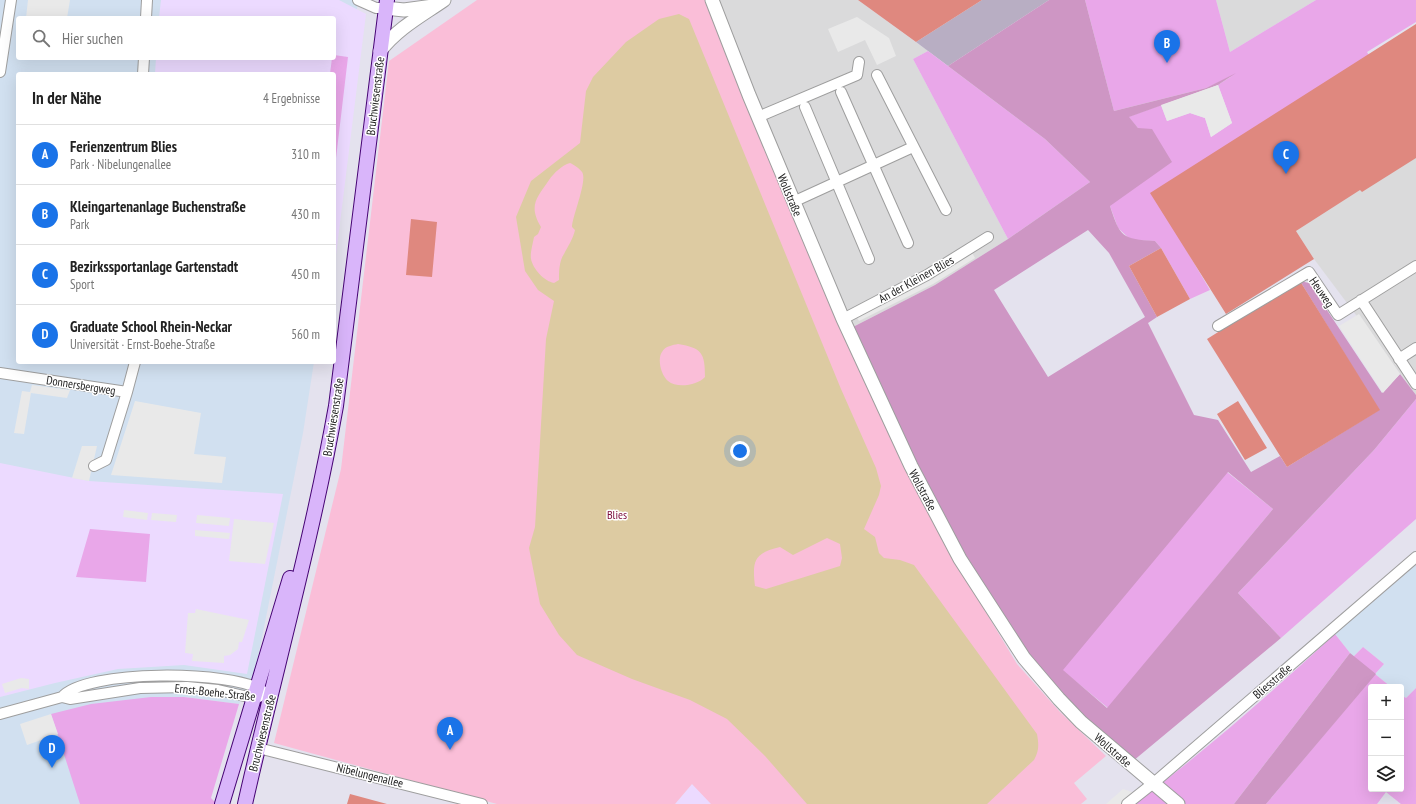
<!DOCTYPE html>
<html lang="de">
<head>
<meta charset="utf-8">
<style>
	body { margin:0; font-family:"PT Sans Narrow",sans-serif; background:#f2f2f2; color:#222 }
	.controls { position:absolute; right:12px; bottom:12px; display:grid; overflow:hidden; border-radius:4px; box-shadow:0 4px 16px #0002 }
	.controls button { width:36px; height:36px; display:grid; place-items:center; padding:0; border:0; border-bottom:1px solid #e0e0e0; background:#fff; color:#222; font:20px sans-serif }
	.you { position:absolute; left:740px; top:451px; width:14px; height:14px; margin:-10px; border:3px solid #fff; border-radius:50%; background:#1a73e8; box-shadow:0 0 0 6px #1a73e833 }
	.badge { display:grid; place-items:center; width:26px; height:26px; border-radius:50%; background:#1a73e8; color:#fff; font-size:13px; font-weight:700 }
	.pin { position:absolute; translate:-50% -33px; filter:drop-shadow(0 1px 2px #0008) }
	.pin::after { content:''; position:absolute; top:21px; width:14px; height:12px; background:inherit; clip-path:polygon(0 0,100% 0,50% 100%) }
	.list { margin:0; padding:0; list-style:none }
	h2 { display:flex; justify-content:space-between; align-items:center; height:52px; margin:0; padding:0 16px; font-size:17px }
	h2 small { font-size:13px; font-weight:400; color:#767676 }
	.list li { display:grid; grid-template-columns:26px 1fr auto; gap:12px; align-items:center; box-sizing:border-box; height:60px; padding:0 16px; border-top:1px solid #e0e0e0 }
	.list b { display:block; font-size:15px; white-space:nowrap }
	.list p { margin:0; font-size:13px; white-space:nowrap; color:#767676 }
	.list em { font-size:13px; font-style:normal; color:#767676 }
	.icon { flex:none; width:22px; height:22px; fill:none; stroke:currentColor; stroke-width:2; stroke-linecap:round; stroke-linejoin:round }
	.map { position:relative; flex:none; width:1416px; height:804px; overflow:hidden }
	.search { position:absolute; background:#fff; box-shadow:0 4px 16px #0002; left:16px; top:16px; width:320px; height:44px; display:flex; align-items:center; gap:10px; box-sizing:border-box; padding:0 14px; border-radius:4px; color:#767676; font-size:15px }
	.panel { position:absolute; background:#fff; box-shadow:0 4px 16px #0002; left:16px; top:72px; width:320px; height:292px; border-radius:4px }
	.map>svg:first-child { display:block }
</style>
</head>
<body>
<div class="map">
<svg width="1416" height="804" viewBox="0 0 1416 804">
	<rect width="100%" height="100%" fill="#e4e2ee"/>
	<path fill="#dadadb" d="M 717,0 L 858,0 L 928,51 L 913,59 L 1008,239 L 935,285 L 851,328 Z
		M 1216,0 L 1316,0 L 1230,52 Z
		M 1416,153 L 1416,395 L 1314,259 L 1296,231 Z"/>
	<path fill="#d1e0f0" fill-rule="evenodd" d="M 0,0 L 358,0 L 334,201 L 334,74 L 18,74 L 18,362 L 314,362 L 303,433 L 253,682 L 239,704 L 184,697 L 195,804 L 0,804 ZM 18,18 L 334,18 L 334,58 L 18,58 Z
		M 1416,565 L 1416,688 L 1406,698 L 1401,695 L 1401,687 L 1391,687 L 1375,674 L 1384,664 L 1363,647 L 1353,657 L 1335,634 Z"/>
	<path fill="#ecdaff" d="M 161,0 L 339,0 L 366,14 L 334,271 L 334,74 L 155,74 L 156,58 L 334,58 L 334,18 L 159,18 Z
		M 0,463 L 89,481 L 283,494 L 247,674 L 184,665 L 118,669 L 55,683 L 0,697 Z
		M 692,784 L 714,804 L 675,804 Z"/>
	<path fill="#b8aec3" d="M 982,0 L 1049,0 L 948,66 L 916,42 Z"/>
	<path fill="#e9a7e9" d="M 1085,0 L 1216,0 L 1230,52 L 1316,0 L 1416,0 L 1416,22 L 1367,52 L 1370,57 L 1184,246 L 1210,290 L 1190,299 L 1161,248 L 1155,241 L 1131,240 L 1118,228 L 1110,206 L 1138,128 L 1128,117 L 1161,105 L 1167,121 L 1190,113 L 1205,118 L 1211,137 L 1232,123 L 1218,85 L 1232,76 L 1206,88 L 1114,111 Z
		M 928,51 L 1045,139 L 1090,182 L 1008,239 L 913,59 Z
		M 334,55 L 348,57 L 334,175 L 334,74 L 330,74 L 332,58 L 334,58 Z
		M 1416,399 L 1416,519 L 1281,638 L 1238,593 L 1374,450 Z
		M 1227,472 L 1273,509 L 1108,708 L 1062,670 Z
		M 90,529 L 150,534 L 146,582 L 76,577 Z
		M 1335,634 L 1350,653 L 1234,804 L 1135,804 C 1205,751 1271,693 1335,634 Z
		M 1363,647 L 1384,664 L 1375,674 L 1391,687 L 1371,687 L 1371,789 L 1401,789 L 1401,695 L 1406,698 L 1416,688 L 1416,804 L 1401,804 L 1386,792 L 1377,804 L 1266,804 L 1375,674 L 1353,657 Z
		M 151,697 L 184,697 L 239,704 L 211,798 L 217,804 L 80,804 L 51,714 L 91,704 Z"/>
	<path fill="#ce96c4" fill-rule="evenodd" d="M 1049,0 L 1085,0 L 1114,111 L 1206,88 L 1236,73 L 1218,85 L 1129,117 L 1138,128 L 1152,129 L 1172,162 L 1110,206 C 1120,237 1122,239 1155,241 L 1161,248 L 1129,266 L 1157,317 L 1148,323 L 1194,415 L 1218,420 L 1251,472 L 1280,456 L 1287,467 L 1379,410 L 1300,281 L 1309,283 L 1382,393 L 1400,374 L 1416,395 L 1416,399 L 1374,450 L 1238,593 L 1281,638 L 1133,761 L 1086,720 L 1027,657 L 962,554 L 914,464 L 851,328 L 935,285 L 1008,239 L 1090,182 L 1045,139 L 948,66 ZM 1088,230 L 1109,253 L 1145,317 L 1048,377 L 994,290 ZM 1228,472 L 1273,509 L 1107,708 L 1063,670 Z
		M 1350,653 L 1376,674 L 1266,804 L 1234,804 Z"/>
	<path fill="#fabed8" d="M 477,0 L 707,0 L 838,321 L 903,466 L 955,561 L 1017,664 L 1060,712 L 1106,756 L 1074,783 L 1087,799 L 1081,804 L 711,804 L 692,784 L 675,804 L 497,804 L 274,743 L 341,469 L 389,61 Z"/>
	<path fill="#df887f" d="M 858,0 L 982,0 L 916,42 Z
		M 1416,24 L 1416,158 L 1362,192 L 1360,190 L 1296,231 L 1314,259 L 1226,314 L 1150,193 Z
		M 411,219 L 437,222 L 432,277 L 406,275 Z
		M 1161,248 L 1190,299 L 1157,317 L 1129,266 Z
		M 1300,281 L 1380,410 L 1287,467 L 1207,339 Z
		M 1238,401 L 1267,448 L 1245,460 L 1217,414 Z
		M 350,794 L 387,804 L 347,804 Z"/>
	<path fill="#e9e9e9" d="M 28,0 L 70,0 L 67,18 L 26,18 Z
		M 857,17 L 889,38 L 896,56 L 877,65 L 865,40 L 838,52 L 828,29 Z
		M 1218,85 L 1232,123 L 1211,137 L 1205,118 L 1190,113 L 1167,121 L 1161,105 Z
		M 970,249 L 975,258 L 933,284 L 859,321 L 854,313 Z
		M 1359,314 L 1400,374 L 1383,393 L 1339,326 Z
		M 32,385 L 70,390 L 67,398 L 31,393 L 24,434 L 14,433 L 22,391 L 30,392 Z
		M 135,401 L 201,413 L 194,454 L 226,457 L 222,483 L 111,475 Z
		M 82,446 L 97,446 L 89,481 L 72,478 Z
		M 124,510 L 148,513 L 147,520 L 123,517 Z
		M 152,513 L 177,515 L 176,522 L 151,520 Z
		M 197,515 L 230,518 L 229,526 L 196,523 Z
		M 234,519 L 274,523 L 265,564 L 229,561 Z
		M 195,530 L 230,533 L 229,539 L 195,536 Z
		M 196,609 L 249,620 L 242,642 L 239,642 L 238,649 L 230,655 L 224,656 L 224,663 L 192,661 L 193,654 L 185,653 L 188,613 L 195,613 Z
		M 21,678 L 29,679 L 29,689 L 22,688 L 5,693 L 2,684 Z
		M 51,714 L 58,734 L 27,745 L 20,724 Z
		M 1123,789 L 1138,794 L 1127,804 L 1106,804 Z"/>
	<path fill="#ddcba2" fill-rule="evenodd" d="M 679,14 L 689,19 L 841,389 L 876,468 L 881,486 L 879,495 L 864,529 L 875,537 L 879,553 L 884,558 L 900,560 L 914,565 L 1037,734 C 1039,745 1039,751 1034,760 L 987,804 L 807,804 L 765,756 L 727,719 L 690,700 L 632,679 L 577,655 L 559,635 L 540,604 L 529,548 L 535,527 L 546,339 L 554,301 L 538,290 L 525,271 L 516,217 L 531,181 L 580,143 L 586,91 L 593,77 L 626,42 L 659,19 ZM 570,163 C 573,164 580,169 582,172 C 588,180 572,217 572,227 L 575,230 C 573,239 568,246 564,254 C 559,261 559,272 559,280 L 554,283 C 544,281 533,269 531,259 C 530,253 533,243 534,237 L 538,234 L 541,227 C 528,205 537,198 549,180 C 554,173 562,165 570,163 ZM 678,344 C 702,348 705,353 705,377 C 698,385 677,389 668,381 C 661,375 657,359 662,352 C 665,346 673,345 678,344 ZM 827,538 L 840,544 L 842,558 L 840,566 L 766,589 L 755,586 C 752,561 754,553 780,547 L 793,555 Z"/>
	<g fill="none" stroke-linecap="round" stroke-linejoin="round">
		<defs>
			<path id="minor" d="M 358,0 L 376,8 L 385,8
				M 146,18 L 147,0
				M 0,72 L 11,0
				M 143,74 L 144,58
				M 877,75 L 946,210
				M 841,92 L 908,243
				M 805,107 L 869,259
				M 758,117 L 857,75 L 859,62
				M 793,202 L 913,147
				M 1361,300 L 1416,384
				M 843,319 L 927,275 L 988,237
				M 1218,326 L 1309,272 L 1338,315 L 1416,266
				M 1399,359 L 1416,348
				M 0,373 L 127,392 L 106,460 L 94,466
				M 127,392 L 135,362
				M 62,697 C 85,669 233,670 263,691
				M 0,714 L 62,697 L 70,699 L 140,688 L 187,687 L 218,690 L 253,698 L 259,697
				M 258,748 L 482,804
				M 1127,804 L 1156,781 L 1416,557"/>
			<path id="tertiary" d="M 712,0 L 749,95 L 843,319 L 911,466 L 960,559 L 1024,658 L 1059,699 L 1081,722 L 1178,804
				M 385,8 L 404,10 L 433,6
				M 380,51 C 398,28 421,16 444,0"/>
			<path id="secondary" d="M 222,804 L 290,578
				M 245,804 C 275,671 312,540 336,406 L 387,0"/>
		</defs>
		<use href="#minor" stroke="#9e9e9e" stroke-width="12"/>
		<use href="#tertiary" stroke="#9e9e9e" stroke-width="15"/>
		<use href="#secondary" stroke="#460474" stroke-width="16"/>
		<use href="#minor" stroke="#fff" stroke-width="10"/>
		<use href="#tertiary" stroke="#fff" stroke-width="13"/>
		<use href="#secondary" stroke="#d9b5fa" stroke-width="14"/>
	</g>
	<g text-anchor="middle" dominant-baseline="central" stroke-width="3" stroke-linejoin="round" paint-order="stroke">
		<g font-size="12" fill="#1d1d1d" stroke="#fff">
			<text transform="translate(375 96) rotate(-83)">Bruchwiesenstraße</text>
			<text transform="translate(790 195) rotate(67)">Wollstraße</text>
			<text transform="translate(916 279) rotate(-29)">An der Kleinen Blies</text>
			<text transform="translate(1322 292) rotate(56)">Heuweg</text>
			<text transform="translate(81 385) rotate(9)">Donnersbergweg</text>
			<text transform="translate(333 417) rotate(-81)">Bruchwiesenstraße</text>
			<text transform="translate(923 490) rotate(62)">Wollstraße</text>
			<text transform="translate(1272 681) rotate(-41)">Bliesstraße</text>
			<text transform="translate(215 692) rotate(6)">Ernst-Boehe-Straße</text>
			<text transform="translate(262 733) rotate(-76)">Bruchwiesenstraße</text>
			<text transform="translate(1113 750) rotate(41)">Wollstraße</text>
			<text transform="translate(370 775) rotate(14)">Nibelungenallee</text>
		</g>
		<g font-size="12" fill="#7b0a3b" stroke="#fff">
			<text x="617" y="514">Blies</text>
		</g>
	</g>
</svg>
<div class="controls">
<button>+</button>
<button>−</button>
<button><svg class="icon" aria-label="layers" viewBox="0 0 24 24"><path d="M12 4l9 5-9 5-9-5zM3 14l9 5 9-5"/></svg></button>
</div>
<div class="you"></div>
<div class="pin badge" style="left:450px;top:750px">A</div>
<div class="pin badge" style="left:1167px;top:63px">B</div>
<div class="pin badge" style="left:1286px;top:174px">C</div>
<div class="pin badge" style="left:52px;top:768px">D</div>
<div class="search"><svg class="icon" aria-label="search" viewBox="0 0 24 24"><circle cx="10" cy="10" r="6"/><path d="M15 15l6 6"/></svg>Hier suchen</div>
<section class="panel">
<h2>In der Nähe<small>4 Ergebnisse</small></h2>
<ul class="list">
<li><span class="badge">A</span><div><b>Ferienzentrum Blies</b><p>Park · Nibelungenallee</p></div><em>310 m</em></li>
<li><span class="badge">B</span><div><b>Kleingartenanlage Buchenstraße</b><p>Park</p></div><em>430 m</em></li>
<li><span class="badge">C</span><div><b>Bezirkssportanlage Gartenstadt</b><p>Sport</p></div><em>450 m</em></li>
<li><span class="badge">D</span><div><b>Graduate School Rhein-Neckar</b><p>Universität · Ernst-Boehe-Straße</p></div><em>560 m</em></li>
</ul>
</section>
</div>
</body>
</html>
